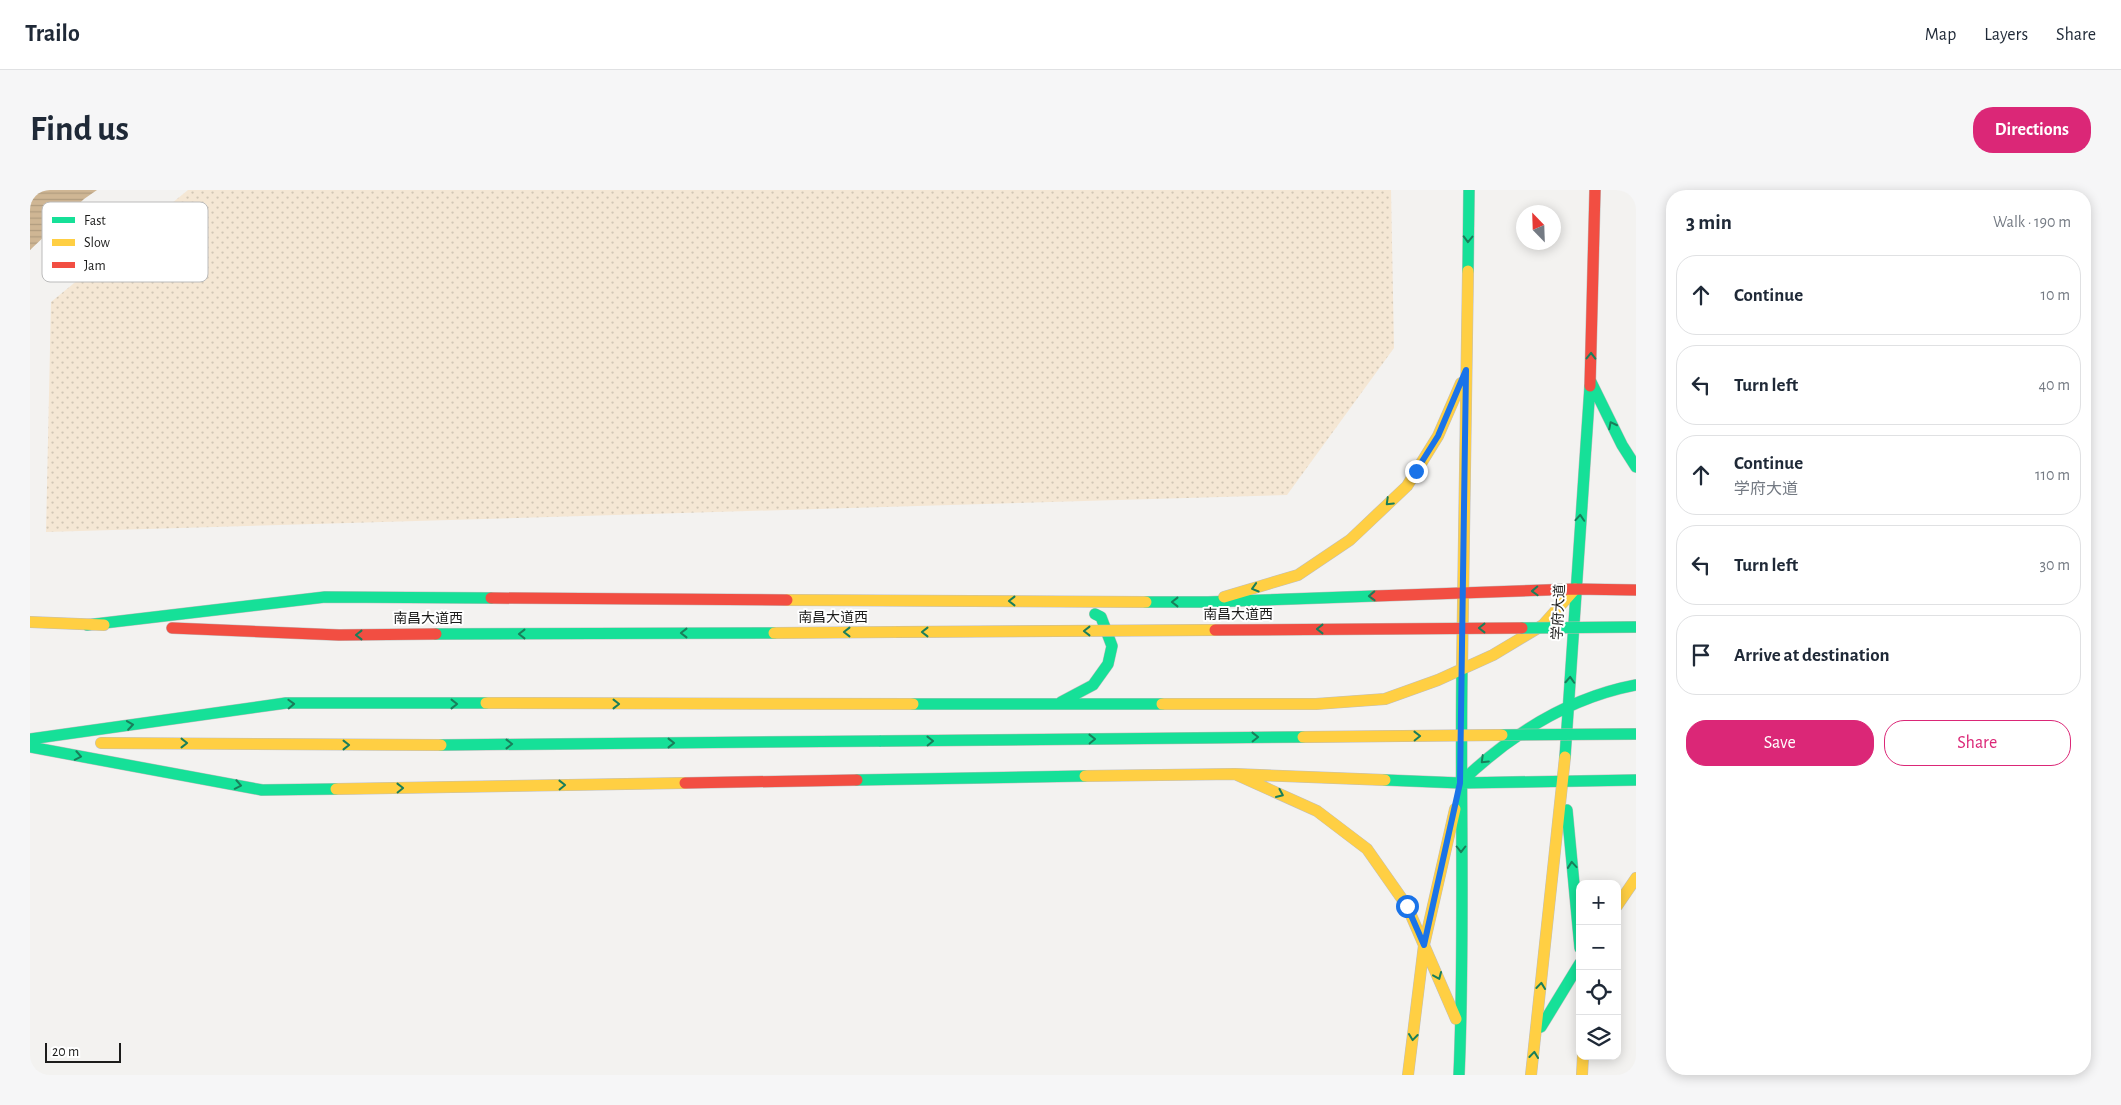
<!DOCTYPE html>
<html lang="en">
<head>
<meta charset="utf-8">
<style>
	body { margin:0; font-family:"Alegreya Sans","Noto Sans SC",sans-serif; background:#f6f6f7; color:#1f2937 }
	.controls { position:absolute; right:15px; bottom:15px; display:grid; overflow:hidden; border-radius:10px; box-shadow:0 2px 12px #0003 }
	.controls button { width:45px; height:45px; display:grid; place-items:center; padding:0; border:0; border-bottom:1px solid #e0e1e3; background:#fff; color:#1f2937; font:25px sans-serif }
	.compass { position:absolute; left:1486px; top:15px; width:45px; height:45px; border-radius:50%; background:#fff; box-shadow:0 2px 12px #0003; rotate:337deg }
	.scale { position:absolute; left:15px; bottom:12px; width:76px; box-sizing:border-box; padding-left:5px; border:2px solid #1c1c1b; border-top:0; font-size:14px; line-height:18px; white-space:nowrap; color:#1c1c1b; -webkit-text-stroke:4px #fff; paint-order:stroke }
	.stop { position:absolute; width:15px; height:15px; margin:-11px; border:4px solid #1a73e8; border-radius:50%; background:#fff }
	.stop.end { background:#1a73e8; border-color:#fff; box-shadow:0 1px 5px #0008 }
	.list { margin:0; padding:0; list-style:none }
	h2 { display:flex; justify-content:space-between; align-items:center; height:65px; margin:0; padding:0 20px; font-size:21px }
	h2 small { font-size:16px; font-weight:400; color:#747a83 }
	.list li { display:grid; grid-template-columns:32px 1fr auto; gap:15px; align-items:center; box-sizing:border-box; height:80px; margin:0 10px 10px; padding:0 10px; border:1px solid #e0e1e3; border-radius:20px }
	.list b { display:block; font-size:19px; white-space:nowrap }
	.list p { margin:0; font-size:16px; white-space:nowrap; color:#747a83 }
	.list em { font-size:16px; font-style:normal; color:#747a83 }
	.actions { display:flex; gap:10px; padding:15px 20px }
	.actions a { flex:1; padding:11px 0; border:1px solid #db2777; border-radius:20px; text-align:center; font-size:18px; color:#db2777 }
	.actions .main { background:#db2777; color:#fff }
	.icon { flex:none; width:28px; height:28px; fill:none; stroke:currentColor; stroke-width:2; stroke-linecap:round; stroke-linejoin:round }
	.map { position:relative; flex:none; width:1606px; height:885px; overflow:hidden; border-radius:20px }
	header { display:flex; align-items:center; gap:30px; box-sizing:border-box; height:70px; padding:0 25px; background:#fff; border-bottom:1px solid #e0e1e3 }
	header strong { font-size:24px }
	nav { display:flex; gap:28px; margin-inline-start:auto; font-size:18px }
	.intro { display:flex; align-items:center; justify-content:space-between; box-sizing:border-box; height:120px; padding:0 30px }
	h1 { margin:0; font-size:35px }
	.button { padding:12px 22px; border-radius:20px; background:#db2777; color:#fff; font-size:18px; font-weight:700 }
	main { display:flex; gap:30px; padding:0 30px }
	aside { flex:1; background:#fff; border-radius:20px; box-shadow:0 2px 12px #0003 }
	.map>svg:first-child { display:block }
</style>
</head>
<body>
<header>
<strong>Trailo</strong>
<nav><a>Map</a><a>Layers</a><a>Share</a></nav>
</header>
<div class="intro"><h1>Find us</h1><a class="button">Directions</a></div>
<main>
<div class="map">
<svg width="1606" height="885" viewBox="0 0 1606 885">
	<defs>
		<pattern id="grass-dots" width="8" height="8" patternUnits="userSpaceOnUse" patternTransform="scale(1.25)"><rect width="8" height="8" fill="#f5e7d4"/><path d="M2 2h.1M6 6h.1" fill="none" stroke="#d1c6b5" stroke-width="1.8" stroke-linecap="round"/></pattern>
		<pattern id="water-rules" width="6" height="5" patternUnits="userSpaceOnUse" patternTransform="scale(1.25)"><rect width="6" height="5" fill="#cfb694"/><path d="M0 2.5h6" fill="none" stroke="#b19c7f"/></pattern>
	</defs>
	<rect width="100%" height="100%" fill="#f3f2f0"/>
	<path fill="url(#grass-dots)" d="M 158,0 L 1361,0 L 1364,158 L 1257,305 L 16,342 L 21,112 Z"/>
	<path fill="url(#water-rules)" d="M 0,0 L 67,0 L 54,9 L 0,60 Z"/>
	<g fill="none" stroke-linecap="round" stroke-linejoin="round">
		<defs>
			<path id="fast" d="M 1438,81 L 1439,0
				M 1561,192 L 1592,255 L 1606,277
				M 1116,412 L 1178,412 L 1345,406
				M 57,435 L 295,407 L 461,408
				M 406,444 L 744,443
				M 1031,512 L 1063,495 L 1078,474 L 1082,456 L 1071,427 L 1065,424
				M 883,514 L 1132,514
				M 0,549 L 256,513 L 456,513
				M 411,555 L 851,551
				M 0,557 L 232,600 L 306,599
				M 1535,567 L 1560,196
				M 827,590 L 1055,586
				M 1355,590 L 1430,593 L 1606,590
				M 1430,593 C 1480,545 1537,508 1606,495
				M 1537,620 L 1550,758
				M 1511,837 L 1550,773
				M 1429,885 C 1435,750 1430,615 1432,479"/>
			<path id="slow" d="M 1194,407 L 1268,385 L 1320,350 L 1377,296 L 1408,246 L 1431,193
				M 757,410 L 1116,412
				M 0,432 L 74,435
				M 744,443 L 866,442
				M 1432,479 L 1438,81
				M 456,513 L 883,514
				M 1132,514 L 1286,514 L 1355,509 L 1408,490 L 1463,465 L 1513,435 L 1545,399
				M 71,553 L 411,555
				M 1205,584 L 1287,621 L 1337,659 L 1377,716 L 1426,829
				M 1055,586 L 1205,584 L 1355,590
				M 306,599 L 655,593
				M 1587,716 L 1606,688
				M 1378,885 L 1394,755 L 1425,619
				M 1501,885 L 1535,567
				M 1552,885 L 1553,866"/>
			<path id="jam" d="M 1560,196 L 1565,0
				M 1345,406 L 1545,399 L 1606,400
				M 461,408 L 757,410
				M 142,438 L 309,445 L 406,444
				M 655,593 L 827,590"/>
		</defs>
		<use href="#fast" stroke="#bfbebd" stroke-width="12"/>
		<use href="#slow" stroke="#bfbebd" stroke-width="12"/>
		<use href="#jam" stroke="#bfbebd" stroke-width="12"/>
		<use href="#fast" stroke="#16e098" stroke-width="11"/>
		<use href="#slow" stroke="#ffcf43" stroke-width="11"/>
		<use href="#jam" stroke="#f24e42" stroke-width="11"/>
		<defs>
			<path id="fast-bridge" d="M 1492,438 L 1606,437
				M 1472,545 L 1606,544
				M 851,551 L 1273,547"/>
			<path id="slow-bridge" d="M 866,442 L 1185,440
				M 1273,547 L 1472,545"/>
			<path id="jam-bridge" d="M 1185,440 L 1492,438"/>
		</defs>
		<use href="#fast-bridge" stroke="#beb8af" stroke-width="12" stroke-linecap="butt"/>
		<use href="#slow-bridge" stroke="#beb8af" stroke-width="12" stroke-linecap="butt"/>
		<use href="#jam-bridge" stroke="#beb8af" stroke-width="12" stroke-linecap="butt"/>
		<use href="#fast-bridge" stroke="#16e098" stroke-width="11"/>
		<use href="#slow-bridge" stroke="#ffcf43" stroke-width="11"/>
		<use href="#jam-bridge" stroke="#f24e42" stroke-width="11"/>
	</g>
	<defs><path id="oneway-chevron" d="M-2-3.5L2.5 0L-2 3.5" fill="none" stroke-width="1.6" stroke-linecap="round" stroke-linejoin="round" transform="scale(1.25)"/></defs>
	<g stroke="#197e5a">
		<use href="#oneway-chevron" transform="translate(1438 49) rotate(91)"/>
		<use href="#oneway-chevron" transform="translate(1561 166) rotate(-89)"/>
		<use href="#oneway-chevron" transform="translate(1582 235) rotate(-117)"/>
		<use href="#oneway-chevron" transform="translate(1359 312) rotate(136)"/>
		<use href="#oneway-chevron" transform="translate(1550 328) rotate(-86)"/>
		<use href="#oneway-chevron" transform="translate(1225 398) rotate(163)"/>
		<use href="#oneway-chevron" transform="translate(1505 401) rotate(178)"/>
		<use href="#oneway-chevron" transform="translate(1342 406) rotate(178)"/>
		<use href="#oneway-chevron" transform="translate(982 411) rotate(-180)"/>
		<use href="#oneway-chevron" transform="translate(1145 412) rotate(-180)"/>
		<use href="#oneway-chevron" transform="translate(1452 438) rotate(180)"/>
		<use href="#oneway-chevron" transform="translate(1290 439) rotate(180)"/>
		<use href="#oneway-chevron" transform="translate(1057 441) rotate(180)"/>
		<use href="#oneway-chevron" transform="translate(817 442) rotate(180)"/>
		<use href="#oneway-chevron" transform="translate(895 442) rotate(180)"/>
		<use href="#oneway-chevron" transform="translate(654 443) rotate(180)"/>
		<use href="#oneway-chevron" transform="translate(492 444) rotate(180)"/>
		<use href="#oneway-chevron" transform="translate(329 445) rotate(180)"/>
		<use href="#oneway-chevron" transform="translate(1540 490) rotate(-87)"/>
		<use href="#oneway-chevron" transform="translate(261 514) rotate(-2)"/>
		<use href="#oneway-chevron" transform="translate(424 514)"/>
		<use href="#oneway-chevron" transform="translate(586 514)"/>
		<use href="#oneway-chevron" transform="translate(100 535) rotate(-8)"/>
		<use href="#oneway-chevron" transform="translate(1387 546) rotate(-1)"/>
		<use href="#oneway-chevron" transform="translate(1225 547) rotate(-1)"/>
		<use href="#oneway-chevron" transform="translate(1062 549) rotate(-1)"/>
		<use href="#oneway-chevron" transform="translate(900 551) rotate(-1)"/>
		<use href="#oneway-chevron" transform="translate(154 553)"/>
		<use href="#oneway-chevron" transform="translate(641 553)"/>
		<use href="#oneway-chevron" transform="translate(479 554)"/>
		<use href="#oneway-chevron" transform="translate(316 555)"/>
		<use href="#oneway-chevron" transform="translate(48 566) rotate(11)"/>
		<use href="#oneway-chevron" transform="translate(1454 570) rotate(136)"/>
		<use href="#oneway-chevron" transform="translate(208 595) rotate(11)"/>
		<use href="#oneway-chevron" transform="translate(532 595) rotate(-1)"/>
		<use href="#oneway-chevron" transform="translate(370 598) rotate(-1)"/>
		<use href="#oneway-chevron" transform="translate(1250 604) rotate(24)"/>
		<use href="#oneway-chevron" transform="translate(1431 659) rotate(90)"/>
		<use href="#oneway-chevron" transform="translate(1542 675) rotate(-95)"/>
		<use href="#oneway-chevron" transform="translate(1408 786) rotate(67)"/>
		<use href="#oneway-chevron" transform="translate(1511 796) rotate(-84)"/>
		<use href="#oneway-chevron" transform="translate(1383 847) rotate(97)"/>
		<use href="#oneway-chevron" transform="translate(1504 865) rotate(-84)"/>
	</g>
	<g fill="none" stroke-linecap="round" stroke-linejoin="round">
		<path stroke="#1a73e8" stroke-width="6" d="M 1377,716 L 1394,755 L 1430,593 L 1436,180 L 1408,246 L 1386,281"/>
	</g>
	<g text-anchor="middle" dominant-baseline="central" stroke-width="4" stroke-linejoin="round" paint-order="stroke">
		<g font-size="14" fill="#1c1c1b" stroke="#fff">
			<text transform="translate(1529 422) rotate(-87)">学府大道</text>
			<text x="1208" y="425">南昌大道西</text>
			<text x="803" y="428">南昌大道西</text>
			<text x="398" y="429">南昌大道西</text>
		</g>
	</g>
	<rect x="12" y="12" width="166" height="80" rx="8" fill="#fff" stroke="#bbb" stroke-width="1"/>
	<rect x="22" y="27" width="23" height="6" fill="#16e098"/>
	<rect x="22" y="49" width="23" height="7" fill="#ffcf43"/>
	<rect x="22" y="72" width="23" height="6" fill="#f24e42"/>
	<g font-size="14" fill="#1c1c1b">
		<text x="54" y="35">Fast</text>
		<text x="54" y="57">Slow</text>
		<text x="54" y="80">Jam</text>
	</g>
</svg>
<div class="controls">
<button>+</button>
<button>−</button>
<button><svg class="icon" aria-label="locate" viewBox="0 0 24 24"><circle cx="12" cy="12" r="6"/><path d="M12 2v4M12 18v4M2 12h4M18 12h4"/></svg></button>
<button><svg class="icon" aria-label="layers" viewBox="0 0 24 24"><path d="M12 4l9 5-9 5-9-5zM3 14l9 5 9-5"/></svg></button>
</div>
<svg class="compass" viewBox="-18 -18 36 36"><path d="M0-13l5 13h-10z" fill="#e53935"/><path d="M0 13l5-13h-10z" fill="#747a83"/></svg>
<div class="scale">20 m</div>
<div class="stop" style="left:1377px;top:716px"></div>
<div class="stop end" style="left:1386px;top:281px"></div>
</div>
<aside>
<h2>3 min<small>Walk · 190 m</small></h2>
<ul class="list">
<li><svg class="icon" aria-label="ahead" viewBox="0 0 24 24"><path d="M12 20V5M6 11l6-6 6 6"/></svg><div><b>Continue</b></div><em>10 m</em></li>
<li><svg class="icon" aria-label="left" viewBox="0 0 24 24"><path d="M17 20v-9H6M10 6l-5 5 5 5"/></svg><div><b>Turn left</b></div><em>40 m</em></li>
<li><svg class="icon" aria-label="ahead" viewBox="0 0 24 24"><path d="M12 20V5M6 11l6-6 6 6"/></svg><div><b>Continue</b><p>学府大道</p></div><em>110 m</em></li>
<li><svg class="icon" aria-label="left" viewBox="0 0 24 24"><path d="M17 20v-9H6M10 6l-5 5 5 5"/></svg><div><b>Turn left</b></div><em>30 m</em></li>
<li><svg class="icon" aria-label="arrive" viewBox="0 0 24 24"><path d="M6 21V4h12l-3 4 3 4H6"/></svg><div><b>Arrive at destination</b></div></li>
</ul>
<div class="actions"><a class="main">Save</a><a>Share</a></div>
</aside>
</main>
</body>
</html>
